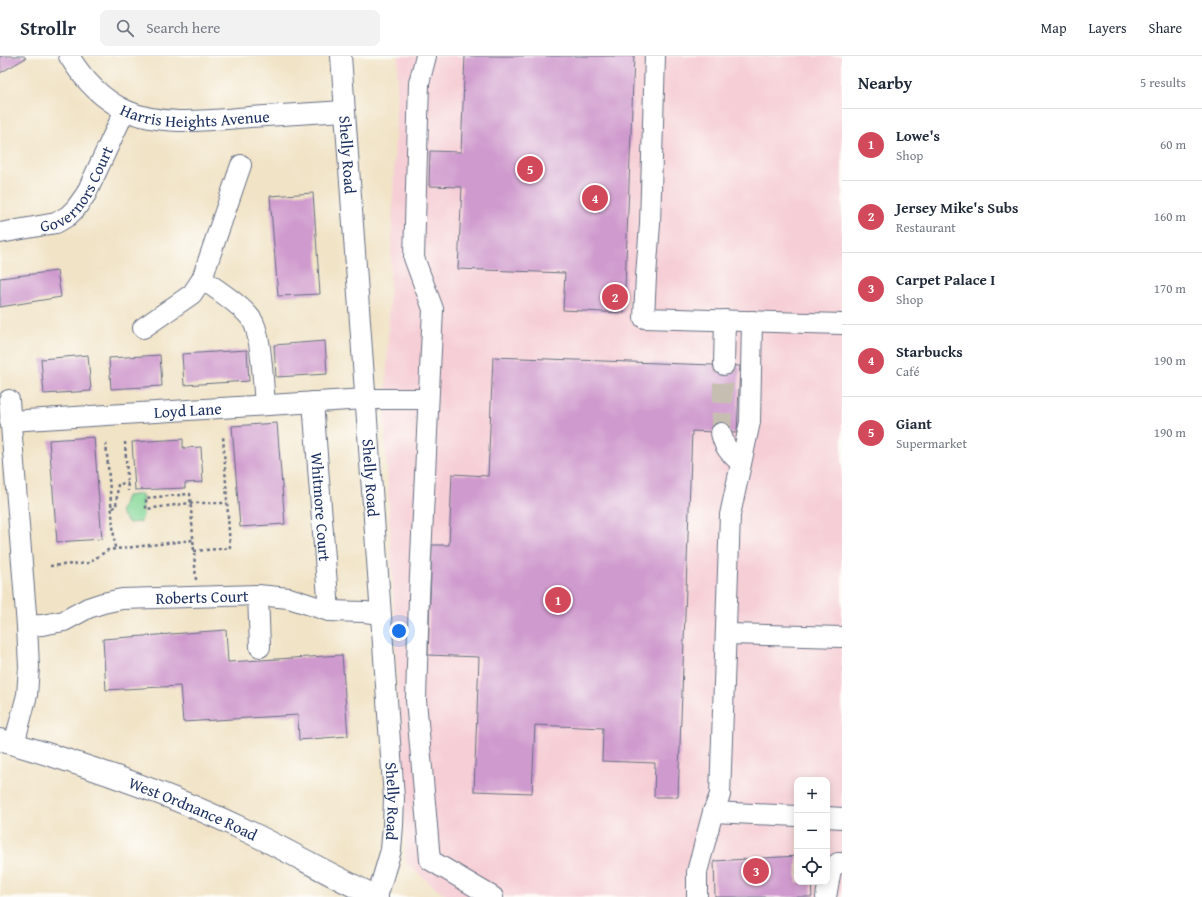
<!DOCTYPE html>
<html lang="en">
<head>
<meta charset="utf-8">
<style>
	body { margin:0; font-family:"Gentium Book Plus",serif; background:#f2f2f3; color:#1f2937 }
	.controls { position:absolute; right:12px; bottom:12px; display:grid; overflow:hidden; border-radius:8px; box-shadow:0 2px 10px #0003 }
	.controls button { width:36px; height:36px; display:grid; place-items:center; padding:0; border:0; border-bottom:1px solid #e0e1e3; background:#fff; color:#1f2937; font:20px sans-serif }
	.you { position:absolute; left:399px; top:575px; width:14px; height:14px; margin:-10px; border:3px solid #fff; border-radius:50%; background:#1a73e8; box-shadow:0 0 0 6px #1a73e833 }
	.badge { display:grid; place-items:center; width:26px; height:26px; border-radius:50%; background:#d1495b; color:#fff; font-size:13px; font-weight:700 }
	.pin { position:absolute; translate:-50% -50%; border:2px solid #fff; box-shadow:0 1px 4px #0006 }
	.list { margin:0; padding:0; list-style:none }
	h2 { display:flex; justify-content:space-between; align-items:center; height:52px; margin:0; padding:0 16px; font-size:17px }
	h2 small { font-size:13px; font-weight:400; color:#747a83 }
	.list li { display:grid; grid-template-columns:26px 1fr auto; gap:12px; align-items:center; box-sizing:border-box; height:72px; padding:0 16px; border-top:1px solid #e0e1e3 }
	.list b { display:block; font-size:15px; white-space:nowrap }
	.list p { margin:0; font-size:13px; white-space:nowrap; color:#747a83 }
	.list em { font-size:13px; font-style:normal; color:#747a83 }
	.icon { flex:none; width:22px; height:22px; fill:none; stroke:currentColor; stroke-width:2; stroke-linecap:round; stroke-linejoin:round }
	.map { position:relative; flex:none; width:842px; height:841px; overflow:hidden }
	header { display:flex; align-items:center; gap:24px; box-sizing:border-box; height:56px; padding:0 20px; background:#fff; border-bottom:1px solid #e0e1e3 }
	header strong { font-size:19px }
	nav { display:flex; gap:22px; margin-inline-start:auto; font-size:14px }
	.search { width:280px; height:36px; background:#f2f2f3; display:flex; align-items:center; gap:10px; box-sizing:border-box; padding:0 14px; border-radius:8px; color:#747a83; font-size:15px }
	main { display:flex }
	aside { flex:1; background:#fff }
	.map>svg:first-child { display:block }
</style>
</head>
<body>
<header>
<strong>Strollr</strong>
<div class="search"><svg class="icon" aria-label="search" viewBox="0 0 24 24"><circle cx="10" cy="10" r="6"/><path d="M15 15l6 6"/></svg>Search here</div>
<nav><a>Map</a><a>Layers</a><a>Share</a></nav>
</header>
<main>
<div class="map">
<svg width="842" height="841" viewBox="0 0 842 841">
	<rect width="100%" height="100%" fill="#fdfcf7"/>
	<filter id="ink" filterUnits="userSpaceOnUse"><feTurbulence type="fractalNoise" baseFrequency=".025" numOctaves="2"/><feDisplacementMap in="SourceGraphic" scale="8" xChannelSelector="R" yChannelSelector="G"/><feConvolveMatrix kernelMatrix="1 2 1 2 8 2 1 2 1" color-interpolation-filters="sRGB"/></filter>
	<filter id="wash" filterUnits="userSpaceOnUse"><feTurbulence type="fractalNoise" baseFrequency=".012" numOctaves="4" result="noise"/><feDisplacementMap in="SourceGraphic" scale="16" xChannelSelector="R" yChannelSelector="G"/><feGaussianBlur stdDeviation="0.9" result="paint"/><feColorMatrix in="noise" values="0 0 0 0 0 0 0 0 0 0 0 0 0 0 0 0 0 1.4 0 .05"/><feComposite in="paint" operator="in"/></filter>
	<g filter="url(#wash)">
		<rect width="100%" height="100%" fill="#f1e3c6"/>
		<path fill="#f6cfd6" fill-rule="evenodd" d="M 398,0 L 842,0 L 842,841 L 450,841 L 443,837 L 406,808 L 385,371 ZM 797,724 L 827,724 L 827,826 L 797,826 Z"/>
		<path fill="#85d899" stroke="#50847c" d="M 142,438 L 143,459 L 141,466 L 129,467 L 120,457 L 126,440 Z"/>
		<g id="blocks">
			<path fill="#cf9acd" d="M 0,0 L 24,0 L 26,2 L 0,17 Z
				M 465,0 L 634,0 L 624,257 L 563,254 L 565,217 L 458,213 L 462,131 L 429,130 L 430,95 L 461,96 Z
				M 313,137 L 320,238 L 278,240 L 270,140 Z
				M 57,215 L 61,241 L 0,251 L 0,222 Z
				M 325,285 L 327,318 L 276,321 L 274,289 Z
				M 247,294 L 249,325 L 184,329 L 182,298 Z
				M 88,299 L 91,335 L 44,338 L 41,303 Z
				M 160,299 L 162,330 L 111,333 L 109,302 Z
				M 493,301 L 740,310 L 737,377 L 692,375 L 678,741 L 654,741 L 655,707 L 602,705 L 603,672 L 535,669 L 532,737 L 474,735 L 479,601 L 428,599 L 432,489 L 449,489 L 452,418 L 488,420 Z
				M 277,367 L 285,468 L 240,471 L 232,370 Z
				M 94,381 L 102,483 L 57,486 L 49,384 Z
				M 183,383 L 183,392 L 201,391 L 203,426 L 185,427 L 185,432 L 135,434 L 132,386 Z
				M 226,574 L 228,606 L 342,599 L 348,680 L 299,684 L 298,659 L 183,666 L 180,630 L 106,634 L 103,583 Z
				M 797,800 L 797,826 L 811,826 L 812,841 L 715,841 L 714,805 Z"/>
		</g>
	</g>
	<g filter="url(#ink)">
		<use href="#blocks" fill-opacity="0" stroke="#666e82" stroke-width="1"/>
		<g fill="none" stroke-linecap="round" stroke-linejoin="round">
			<path stroke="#c6bfb1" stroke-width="20" stroke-dasharray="20 10" stroke-linecap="butt" d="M 721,377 L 724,309"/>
			<defs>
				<g id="minor">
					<path id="s1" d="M 69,0 C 83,23 100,42 125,54 C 161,71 211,64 250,61 C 282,59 313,57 344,55"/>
					<path id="s2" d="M 341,0 L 394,742 L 393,769 L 391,794 L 377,841"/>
					<path d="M 426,0 L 419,27 L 414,202 L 433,253 L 419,541 L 416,644 L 430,804 L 493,841"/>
					<path d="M 655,0 L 650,168 L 646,220 L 644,262 L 842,268"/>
					<path id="s3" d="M 0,177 L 56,167 L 68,160 L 76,152 L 86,138 L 125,54"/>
					<path d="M 202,223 C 216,233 243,250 252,264 C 262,279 263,329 265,349"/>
					<path d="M 143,272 L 192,238 L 202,223 L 241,109"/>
					<path d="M 724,309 L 725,264"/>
					<path d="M 9,344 L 27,570 L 29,611 L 27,639 L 14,688"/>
					<path id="s4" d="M 313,346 L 329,555"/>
					<path id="s5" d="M 10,365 L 365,343 L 428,343"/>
					<path d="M 721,377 C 725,393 729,396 741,407"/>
					<path d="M 258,539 L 260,591"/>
					<path id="s6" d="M 27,570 L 42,569 L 64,565 L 88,552 L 103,547 L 122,543 L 258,539 L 289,542 L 329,555 L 365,556 L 380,558"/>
					<path d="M 726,578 L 842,581"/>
					<path d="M 713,756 L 797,760"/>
					<path d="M 827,761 L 842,762"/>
					<path d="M 697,841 L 697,816 L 713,756 L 720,739 L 730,459 L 750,366 L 752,265"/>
					<path d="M 826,841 L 831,813 L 838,807 L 842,807"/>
				</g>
				<g id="major">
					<path id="s7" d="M 0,684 C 85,708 168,737 247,775 C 291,796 333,821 377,841"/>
				</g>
			</defs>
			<use href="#minor" stroke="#666e82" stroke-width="22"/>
			<use href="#major" stroke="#666e82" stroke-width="24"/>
			<path stroke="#666e82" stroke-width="2.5" stroke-dasharray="3 3" stroke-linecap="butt" d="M 125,386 L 128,435
				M 106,387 L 115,493
				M 112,452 L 116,451 L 118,428 L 128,427
				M 194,495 L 230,492 L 223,379
				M 50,510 L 88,507 L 108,494 L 193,484
				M 196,524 C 194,495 192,467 190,438 L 146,442 L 146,453 L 190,447 L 227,447"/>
			<use href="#minor" stroke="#fff" stroke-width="20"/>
			<use href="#major" stroke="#fff" stroke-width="22"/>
		</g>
	</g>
	<g text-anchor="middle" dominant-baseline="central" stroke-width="3" stroke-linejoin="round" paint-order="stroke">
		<g font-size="16" fill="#1b2f5e" stroke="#fdfcf7">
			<text stroke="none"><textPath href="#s1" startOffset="150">Harris Heights Avenue</textPath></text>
			<text stroke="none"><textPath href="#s2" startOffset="99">Shelly Road</textPath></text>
			<text stroke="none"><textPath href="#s3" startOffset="96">Governors Court</textPath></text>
			<text stroke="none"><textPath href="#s5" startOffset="178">Loyd Lane</textPath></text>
			<text stroke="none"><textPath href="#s2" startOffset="423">Shelly Road</textPath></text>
			<text stroke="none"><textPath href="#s4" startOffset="105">Whitmore Court</textPath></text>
			<text stroke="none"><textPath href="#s6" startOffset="180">Roberts Court</textPath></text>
			<text stroke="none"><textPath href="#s2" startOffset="747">Shelly Road</textPath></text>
			<text stroke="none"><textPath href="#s7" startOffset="205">West Ordnance Road</textPath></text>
		</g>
	</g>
</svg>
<div class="controls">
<button>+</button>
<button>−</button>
<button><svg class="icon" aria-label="locate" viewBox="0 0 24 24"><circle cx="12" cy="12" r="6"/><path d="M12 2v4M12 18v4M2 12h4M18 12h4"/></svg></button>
</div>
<div class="you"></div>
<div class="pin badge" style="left:558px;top:544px">1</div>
<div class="pin badge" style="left:615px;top:241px">2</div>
<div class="pin badge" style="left:756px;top:815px">3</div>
<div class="pin badge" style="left:595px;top:142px">4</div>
<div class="pin badge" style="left:530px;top:113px">5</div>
</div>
<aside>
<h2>Nearby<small>5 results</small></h2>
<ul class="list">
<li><span class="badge">1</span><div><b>Lowe's</b><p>Shop</p></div><em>60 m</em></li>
<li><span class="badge">2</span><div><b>Jersey Mike's Subs</b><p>Restaurant</p></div><em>160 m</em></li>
<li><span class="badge">3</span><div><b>Carpet Palace I</b><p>Shop</p></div><em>170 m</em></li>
<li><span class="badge">4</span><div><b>Starbucks</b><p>Café</p></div><em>190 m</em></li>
<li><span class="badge">5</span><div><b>Giant</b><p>Supermarket</p></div><em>190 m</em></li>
</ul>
</aside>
</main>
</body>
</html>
